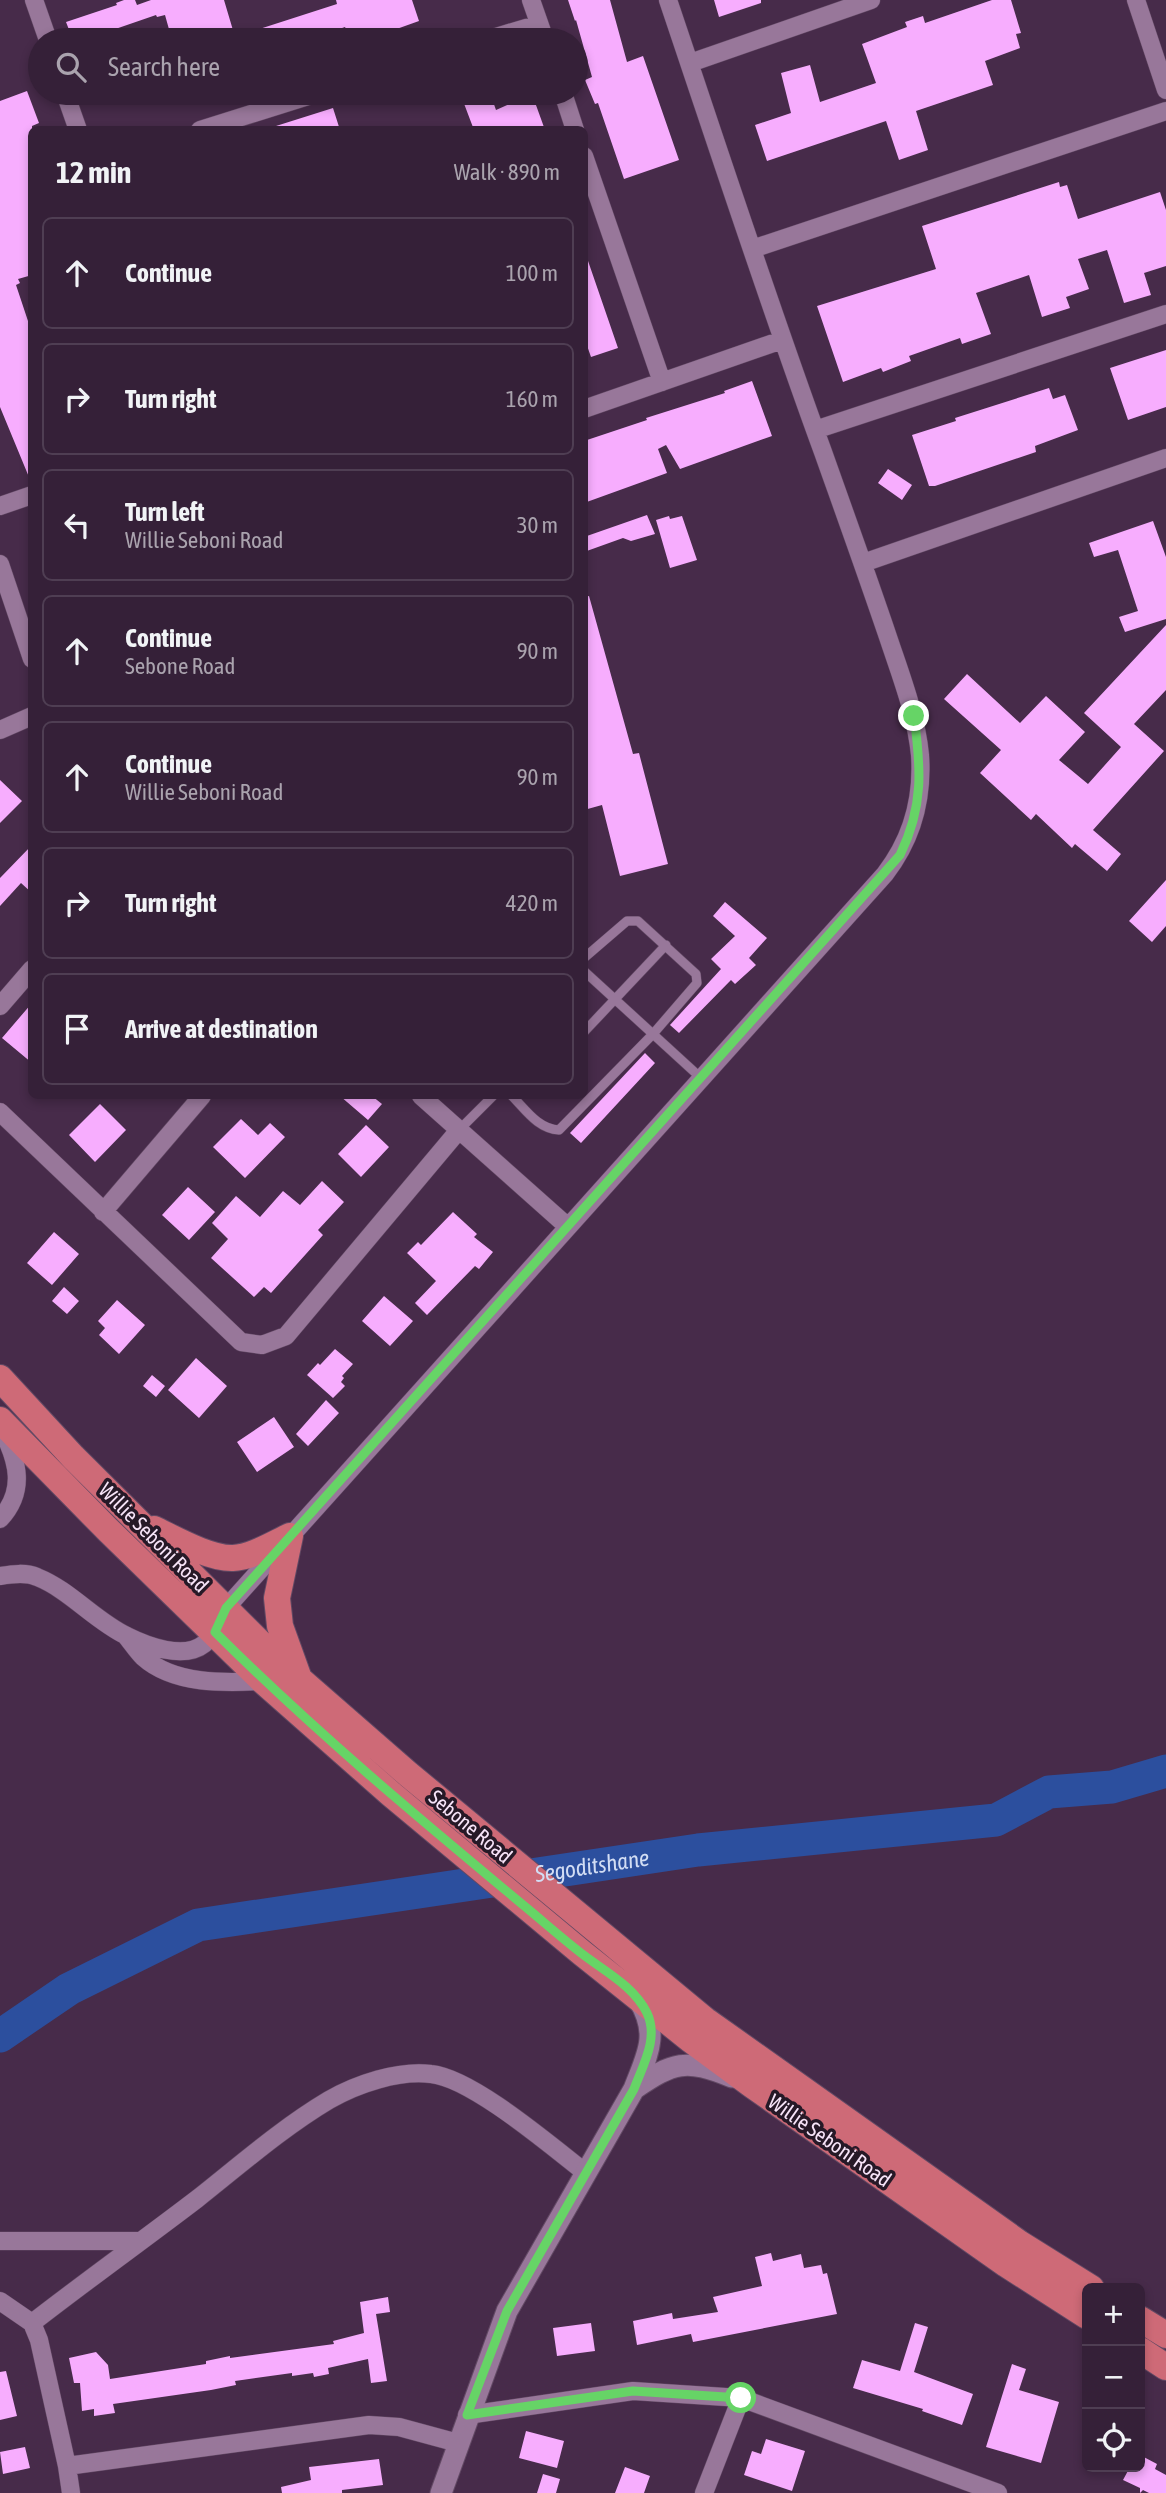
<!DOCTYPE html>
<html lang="en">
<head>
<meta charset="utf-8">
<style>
	body { margin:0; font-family:"Asap Condensed",sans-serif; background:#3d2840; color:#f1f3f6 }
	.controls { position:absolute; right:21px; bottom:21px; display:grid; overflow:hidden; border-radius:10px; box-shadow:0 4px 10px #0003 }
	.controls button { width:63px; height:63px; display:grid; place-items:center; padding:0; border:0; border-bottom:2px solid #4f3e53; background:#352038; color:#f1f3f6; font:35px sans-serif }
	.stop { position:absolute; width:21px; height:21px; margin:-16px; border:5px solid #66d466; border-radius:50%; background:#fff }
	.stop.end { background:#66d466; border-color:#fff; box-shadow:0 2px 7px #0008 }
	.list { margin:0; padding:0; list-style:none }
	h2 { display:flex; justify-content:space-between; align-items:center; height:91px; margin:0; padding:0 28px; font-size:30px }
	h2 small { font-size:23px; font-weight:400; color:#aaa3ae }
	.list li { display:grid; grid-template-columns:46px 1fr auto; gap:21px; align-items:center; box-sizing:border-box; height:112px; margin:0 14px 14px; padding:0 14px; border:2px solid #4f3e53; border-radius:10px }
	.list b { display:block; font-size:26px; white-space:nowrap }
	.list p { margin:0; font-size:23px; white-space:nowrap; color:#aaa3ae }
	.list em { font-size:23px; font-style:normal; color:#aaa3ae }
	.icon { flex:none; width:38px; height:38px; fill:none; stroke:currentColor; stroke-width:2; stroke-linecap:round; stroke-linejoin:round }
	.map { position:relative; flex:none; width:1166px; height:2493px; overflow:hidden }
	.search { position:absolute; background:#352038; box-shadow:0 4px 10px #0003; left:28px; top:28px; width:560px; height:77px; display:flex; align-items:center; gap:18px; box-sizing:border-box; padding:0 24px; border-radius:38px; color:#aaa3ae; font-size:26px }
	.panel { position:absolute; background:#352038; box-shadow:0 4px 10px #0003; left:28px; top:126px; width:560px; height:973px; border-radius:10px }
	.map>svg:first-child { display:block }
</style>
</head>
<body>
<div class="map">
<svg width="1166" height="2493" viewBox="0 0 1166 2493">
	<rect width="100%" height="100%" fill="#472b4a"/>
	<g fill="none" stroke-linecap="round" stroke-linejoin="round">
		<path stroke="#2c4f9e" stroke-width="33" id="s1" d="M 0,2036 L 69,1989 L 198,1925 L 698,1850 L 996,1820 L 1049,1792 L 1112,1787 L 1166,1771"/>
	</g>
	<path fill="#f7adfe" d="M 124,0 L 135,0 L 137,5 L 151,0 L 224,0 L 235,37 L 337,4 L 336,0 L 412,0 L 419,21 L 391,31 L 390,28 L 359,38 L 355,28 L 347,31 L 345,27 L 308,40 L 172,40 L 165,15 L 157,17 L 156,15 L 98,35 L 99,40 L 73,40 L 66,22 L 117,5 L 116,3 Z
		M 568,0 L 610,0 L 627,62 L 643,56 L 679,160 L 624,179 L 598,103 L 595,104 L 585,80 L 592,77 L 576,20 L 575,21 Z
		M 714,0 L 761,0 L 761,3 L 719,17 Z
		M 992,0 L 1011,0 L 1021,33 L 1016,34 L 1020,48 L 985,61 L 993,85 L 916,111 L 928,150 L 899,160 L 886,121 L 767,161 L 755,125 L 791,113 L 781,73 L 810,65 L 820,102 L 876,83 L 862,44 L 907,27 L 905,22 L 923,16 L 925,23 Z
		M 27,91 L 39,123 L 32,126 L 32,275 L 18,279 L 20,283 L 16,285 L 32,333 L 31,482 L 0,407 L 0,101 Z
		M 460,93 L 490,93 L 496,110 L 532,94 L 545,130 L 474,130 Z
		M 333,108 L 340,130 L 276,130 L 276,126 Z
		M 1059,182 L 1060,187 L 1067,185 L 1078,219 L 1160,192 L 1166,210 L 1166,266 L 1144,273 L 1151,295 L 1124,303 L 1107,250 L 1078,259 L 1089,289 L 1066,297 L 1070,308 L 1042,317 L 1029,275 L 976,293 L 991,334 L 962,344 L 960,338 L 909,356 L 911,361 L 883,372 L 881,368 L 843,382 L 817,306 L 936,269 L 922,226 Z
		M 587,258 L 618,348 L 591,357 L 584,337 L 584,259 Z
		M 1166,350 L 1166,407 L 1128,420 L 1110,368 Z
		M 752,381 L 772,436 L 680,469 L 666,445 L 658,449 L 667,473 L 584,503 L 584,441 L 647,420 L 646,418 L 725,393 L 724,391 Z
		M 1049,388 L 1053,399 L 1065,395 L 1078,430 L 1035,446 L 1036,452 L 935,486 L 929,486 L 912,435 L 956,421 L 955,418 Z
		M 888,469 L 912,485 L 902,500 L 878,483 Z
		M 647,515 L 655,534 L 631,541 L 623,538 L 584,552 L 584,537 Z
		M 669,516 L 670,519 L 682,516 L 697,560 L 670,568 L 656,520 Z
		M 1153,521 L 1166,557 L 1166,619 L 1125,632 L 1119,617 L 1138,611 L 1118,550 L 1094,557 L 1089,543 Z
		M 589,596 L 633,754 L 639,753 L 668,864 L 620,876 L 602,805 L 584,810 L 584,597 Z
		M 1166,625 L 1166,690 L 1134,724 L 1164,751 L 1093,830 L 1121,854 L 1107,871 L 1075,844 L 1072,848 L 1036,814 L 1031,820 L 980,773 L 1001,750 L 944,699 L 967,674 L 1020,723 L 1046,696 L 1085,732 L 1059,760 L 1088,784 L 1121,747 L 1084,713 Z
		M 0,780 L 22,801 L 0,823 Z
		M 32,845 L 32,893 L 21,883 L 0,906 L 0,878 Z
		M 1166,880 L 1166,926 L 1152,942 L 1129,921 Z
		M 725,902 L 767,938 L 749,958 L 756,965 L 735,984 L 731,980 L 679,1033 L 670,1025 L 721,969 L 711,959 L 735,936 L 713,916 Z
		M 32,1003 L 32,1063 L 2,1038 Z
		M 645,1053 L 655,1063 L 581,1143 L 570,1133 Z
		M 340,1096 L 372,1096 L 382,1104 L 368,1120 Z
		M 100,1104 L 126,1130 L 95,1162 L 69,1135 Z
		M 241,1119 L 258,1135 L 270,1123 L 285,1137 L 245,1178 L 213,1147 Z
		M 366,1125 L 389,1147 L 361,1177 L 338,1154 Z
		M 322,1181 L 344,1202 L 318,1230 L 323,1235 L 271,1293 L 264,1287 L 254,1297 L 211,1258 L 228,1239 L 212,1223 L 236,1196 L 260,1217 L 283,1191 L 300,1205 Z
		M 188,1187 L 215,1212 L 189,1240 L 162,1215 Z
		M 453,1212 L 477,1234 L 474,1237 L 493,1252 L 479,1269 L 475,1266 L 427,1315 L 415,1303 L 436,1281 L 407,1253 L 418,1242 L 421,1245 Z
		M 54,1232 L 79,1254 L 52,1285 L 27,1263 Z
		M 64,1287 L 79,1301 L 67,1314 L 52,1301 Z
		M 384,1296 L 413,1321 L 390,1346 L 362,1321 Z
		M 117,1300 L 145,1325 L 119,1354 L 99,1335 L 105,1328 L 98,1321 Z
		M 335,1349 L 353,1364 L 342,1376 L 344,1378 L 341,1382 L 345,1386 L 333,1398 L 307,1375 L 318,1363 L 320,1365 Z
		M 196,1358 L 227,1386 L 199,1418 L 168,1390 Z
		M 152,1375 L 165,1386 L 156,1397 L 143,1386 Z
		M 326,1400 L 339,1413 L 308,1446 L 296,1434 Z
		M 274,1417 L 294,1447 L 257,1472 L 237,1442 Z
		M 771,2253 L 773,2261 L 801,2254 L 804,2268 L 821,2265 L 823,2274 L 827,2273 L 837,2314 L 693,2342 L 691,2334 L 637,2345 L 633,2321 L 672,2313 L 673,2319 L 718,2312 L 713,2297 L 762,2286 L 755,2257 Z
		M 388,2297 L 390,2312 L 376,2314 L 387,2381 L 371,2383 L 368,2359 L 328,2368 L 329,2374 L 314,2377 L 313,2373 L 292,2376 L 292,2373 L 235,2381 L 236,2385 L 211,2390 L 113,2404 L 115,2413 L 94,2416 L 94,2409 L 82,2411 L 80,2383 L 74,2383 L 69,2358 L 96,2352 L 108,2365 L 110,2379 L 206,2364 L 206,2361 L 230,2356 L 230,2358 L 334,2344 L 333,2341 L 364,2333 L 360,2302 Z
		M 591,2323 L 595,2351 L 557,2356 L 553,2328 Z
		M 915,2323 L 928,2327 L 914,2372 L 973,2394 L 962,2425 L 922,2411 L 923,2409 L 853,2388 L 862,2360 L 900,2371 Z
		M 1012,2364 L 1026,2369 L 1019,2390 L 1059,2402 L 1041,2463 L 986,2447 Z
		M 6,2371 L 17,2416 L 0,2420 L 0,2372 Z
		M 526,2431 L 564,2441 L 557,2468 L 519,2458 Z
		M 766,2439 L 805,2451 L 792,2491 L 744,2475 L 752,2451 L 761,2454 Z
		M 25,2447 L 30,2468 L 3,2474 L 0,2452 Z
		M 1140,2455 L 1157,2464 L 1155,2469 L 1166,2475 L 1166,2493 L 1149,2493 L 1143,2490 L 1140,2493 L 1140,2488 L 1123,2480 L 1130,2467 L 1140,2467 Z
		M 379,2459 L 383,2485 L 342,2490 L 342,2493 L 282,2493 L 281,2487 L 311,2480 L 309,2467 Z
		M 625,2467 L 650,2476 L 644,2493 L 615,2493 Z
		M 543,2474 L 560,2479 L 556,2493 L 537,2493 Z"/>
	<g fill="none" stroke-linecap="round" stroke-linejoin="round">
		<defs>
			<path id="service" d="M 584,971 L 701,1078
				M 584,1032 L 666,945
				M 512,1096 C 526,1110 538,1129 559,1130 L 653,1034 L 697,983 L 696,974 L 638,921 L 627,921 L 584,958
				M 459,1130 L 493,1096"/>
			<path id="minor" d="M 34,0 L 48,40
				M 531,0 L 545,40
				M 1136,0 L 1166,90
				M 486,40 L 539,24
				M 690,63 L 871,0
				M 65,93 L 78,130
				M 563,93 L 575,130
				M 200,130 L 318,93
				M 584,156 L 662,382
				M 752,249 L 1166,111
				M 584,409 L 782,340
				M 815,430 L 1166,314
				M 0,506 L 32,495
				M 863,563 L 1166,458
				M 0,564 L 32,659
				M 0,730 L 32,716
				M 0,1006 L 32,969
				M 421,1096 L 567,1226
				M 0,1112 L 241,1342 L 262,1345 L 286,1336 L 459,1130
				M 103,1212 L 202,1096
				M 0,1519 C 26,1491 18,1461 2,1430
				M 0,1576 C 12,1574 26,1572 37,1577 C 70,1590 95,1621 127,1636 C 147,1646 184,1660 204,1644 C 215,1635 220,1621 226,1608 L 885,874 C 912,839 923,799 920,755 C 916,714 901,676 888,637 C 867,575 845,514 823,452 C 768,302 719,151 668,0
				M 126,1636 C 131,1642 137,1651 143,1657 C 174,1685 225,1683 263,1681
				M 0,2241 L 141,2241
				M 0,2301 L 32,2323 L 39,2340 L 67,2466
				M 32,2323 C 86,2281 142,2241 197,2199 C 240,2165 282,2128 329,2100 C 357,2084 398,2070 431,2074 C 472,2078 551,2146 586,2173
				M 467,2415 L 633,2391 L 741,2398 L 998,2493
				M 71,2493 L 67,2466 L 369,2425 L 399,2427 L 458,2443
				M 704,2493 L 741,2398"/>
			<path id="tertiary" d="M 634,2089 C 674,2062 685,2058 732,2077
				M 441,2493 L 507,2311 L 634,2089 C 647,2055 660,2035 639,2000"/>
			<path id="primary" d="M 0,1378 L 73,1457 L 275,1658 L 408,1774 L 705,2020 L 1019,2243 L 1091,2288
				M 0,1420 L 108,1530 L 263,1681 L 391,1794 L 582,1953 L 691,2040 L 752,2085 L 1006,2264 L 1087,2316
				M 154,1529 C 175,1539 210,1559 233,1558 C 252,1557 273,1544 290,1536
				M 290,1536 L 277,1598 L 280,1626 L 298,1676
				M 1140,2319 L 1166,2335
				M 1140,2350 L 1166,2367"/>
		</defs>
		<use href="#service" stroke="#624964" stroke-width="10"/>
		<use href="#minor" stroke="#624964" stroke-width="19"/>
		<use href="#tertiary" stroke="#624964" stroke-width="23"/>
		<use href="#primary" stroke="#624964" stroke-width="28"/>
		<use href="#service" stroke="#98779a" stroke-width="9"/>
		<use href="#minor" stroke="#98779a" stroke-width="18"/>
		<use href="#tertiary" stroke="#98779a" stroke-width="21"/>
		<use href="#primary" stroke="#ce6a77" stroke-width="26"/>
	</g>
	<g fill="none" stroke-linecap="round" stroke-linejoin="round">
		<path stroke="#66d466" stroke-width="9" d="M 741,2398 L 633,2391 L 467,2415 L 507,2311 L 634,2089 C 643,2065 659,2038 647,2013 C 634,1986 604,1971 581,1953 C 563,1939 546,1924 528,1909 C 421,1820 314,1731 215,1632 L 226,1608 L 900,855 C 924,806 921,768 914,716"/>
	</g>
	<g text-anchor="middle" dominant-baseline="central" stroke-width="7" stroke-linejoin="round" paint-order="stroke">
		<g font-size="21" fill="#f7e4f8" stroke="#261927">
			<text transform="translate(154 1537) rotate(45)">Willie Seboni Road</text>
			<text transform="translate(471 1826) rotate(40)">Sebone Road</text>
			<text transform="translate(830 2140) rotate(35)">Willie Seboni Road</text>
		</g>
		<g font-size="23" font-style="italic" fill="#d2ddf4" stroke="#261927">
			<text stroke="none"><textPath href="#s1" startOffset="626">Segoditshane</textPath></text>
		</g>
	</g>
</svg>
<div class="controls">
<button>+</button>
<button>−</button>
<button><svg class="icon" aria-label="locate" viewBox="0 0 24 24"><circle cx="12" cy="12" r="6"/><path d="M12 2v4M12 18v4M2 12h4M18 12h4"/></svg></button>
</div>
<div class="stop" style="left:741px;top:2398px"></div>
<div class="stop end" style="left:914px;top:716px"></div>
<div class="search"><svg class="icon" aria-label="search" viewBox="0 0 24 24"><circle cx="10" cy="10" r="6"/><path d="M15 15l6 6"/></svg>Search here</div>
<section class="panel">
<h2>12 min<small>Walk · 890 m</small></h2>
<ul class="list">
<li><svg class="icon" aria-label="ahead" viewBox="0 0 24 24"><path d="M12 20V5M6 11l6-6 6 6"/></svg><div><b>Continue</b></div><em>100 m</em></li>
<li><svg class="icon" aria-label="right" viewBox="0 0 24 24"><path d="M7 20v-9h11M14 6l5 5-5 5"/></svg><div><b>Turn right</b></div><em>160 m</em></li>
<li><svg class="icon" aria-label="left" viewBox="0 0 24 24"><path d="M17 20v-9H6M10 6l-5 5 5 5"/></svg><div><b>Turn left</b><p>Willie Seboni Road</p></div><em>30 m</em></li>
<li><svg class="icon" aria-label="ahead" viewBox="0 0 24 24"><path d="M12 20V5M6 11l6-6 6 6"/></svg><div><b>Continue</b><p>Sebone Road</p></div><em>90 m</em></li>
<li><svg class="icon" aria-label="ahead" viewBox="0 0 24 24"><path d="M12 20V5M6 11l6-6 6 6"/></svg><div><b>Continue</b><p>Willie Seboni Road</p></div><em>90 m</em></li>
<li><svg class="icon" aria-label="right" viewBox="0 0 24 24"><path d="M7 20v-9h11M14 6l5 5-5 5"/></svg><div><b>Turn right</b></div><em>420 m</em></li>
<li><svg class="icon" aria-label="arrive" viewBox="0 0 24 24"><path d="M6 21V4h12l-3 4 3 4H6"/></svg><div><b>Arrive at destination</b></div></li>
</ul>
</section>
</div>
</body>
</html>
